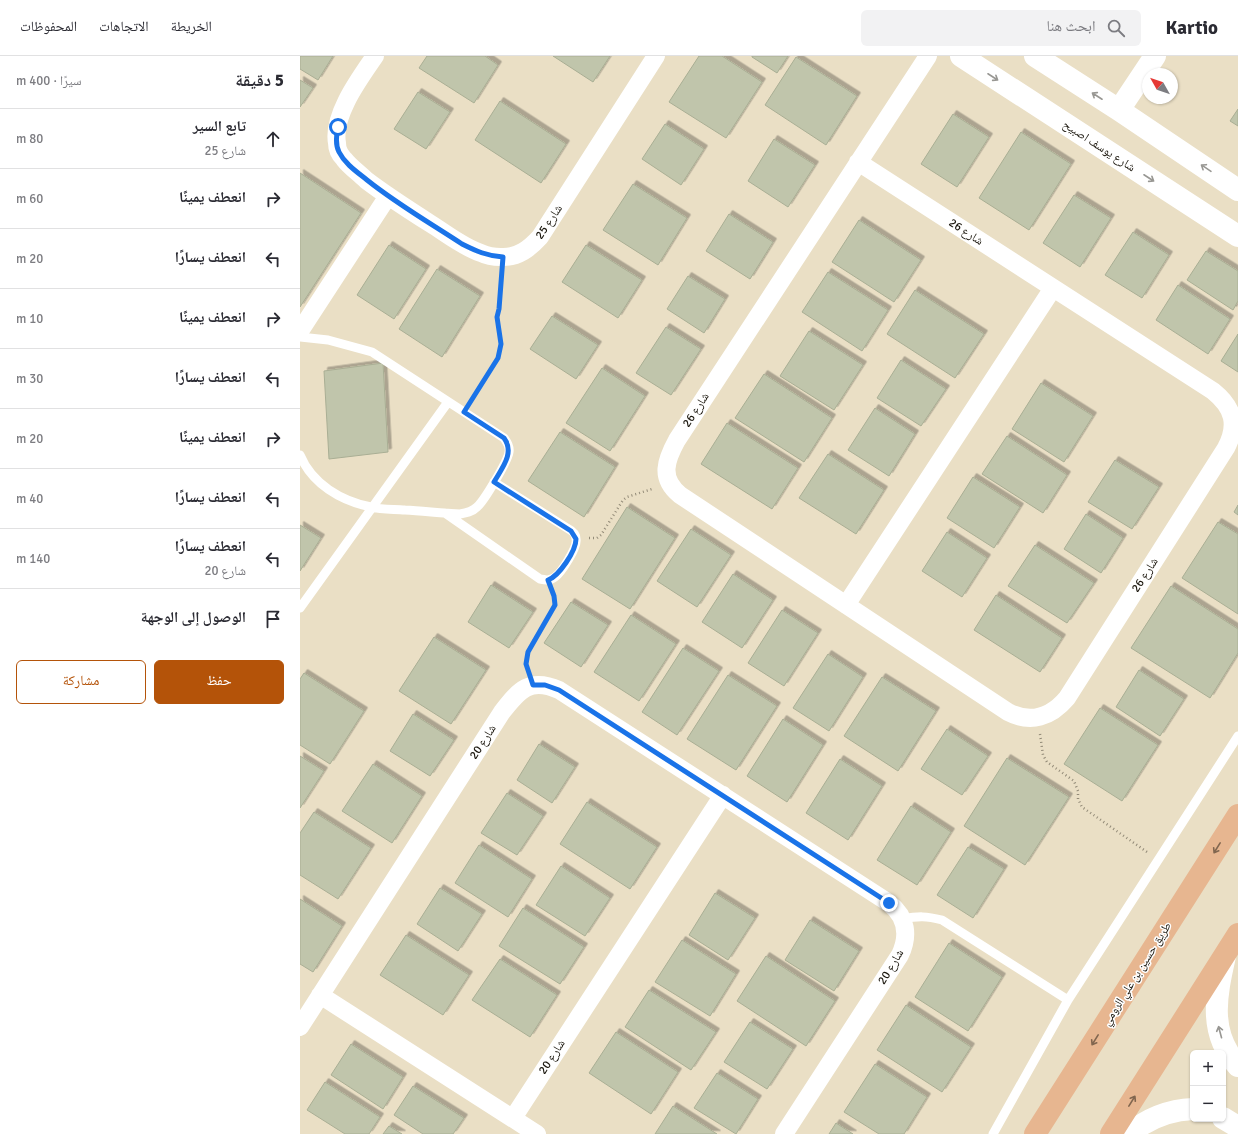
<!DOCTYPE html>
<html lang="ar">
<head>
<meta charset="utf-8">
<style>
	body { margin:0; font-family:Signika,"Noto Naskh Arabic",sans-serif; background:#f2f2f3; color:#2b2b33; direction:rtl }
	.controls { position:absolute; right:12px; bottom:12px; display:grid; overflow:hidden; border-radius:6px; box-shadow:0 1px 3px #0004 }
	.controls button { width:36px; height:36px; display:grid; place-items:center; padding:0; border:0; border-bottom:1px solid #e1e1e2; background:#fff; color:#2b2b33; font:20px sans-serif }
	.compass { position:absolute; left:842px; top:12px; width:36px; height:36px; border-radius:50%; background:#fff; box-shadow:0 1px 3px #0004; rotate:310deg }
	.stop { position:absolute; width:12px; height:12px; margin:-9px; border:3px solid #1a73e8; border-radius:50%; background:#fff }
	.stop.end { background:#1a73e8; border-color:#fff; box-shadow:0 1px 4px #0008 }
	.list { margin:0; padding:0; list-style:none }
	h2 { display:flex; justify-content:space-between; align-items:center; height:52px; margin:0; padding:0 16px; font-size:17px }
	h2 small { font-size:13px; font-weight:400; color:#7c7c81 }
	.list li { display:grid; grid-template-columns:26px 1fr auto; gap:12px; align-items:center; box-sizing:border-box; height:60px; padding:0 16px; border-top:1px solid #e1e1e2 }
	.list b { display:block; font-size:15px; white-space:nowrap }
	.list p { margin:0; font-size:13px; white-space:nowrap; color:#7c7c81 }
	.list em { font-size:13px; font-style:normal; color:#7c7c81 }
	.actions { display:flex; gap:8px; padding:12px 16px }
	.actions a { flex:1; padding:9px 0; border:1px solid #b45309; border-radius:6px; text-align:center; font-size:14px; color:#b45309 }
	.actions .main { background:#b45309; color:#fff }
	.icon { flex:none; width:22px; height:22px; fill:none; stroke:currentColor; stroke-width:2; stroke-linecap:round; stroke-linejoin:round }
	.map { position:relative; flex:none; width:938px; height:1078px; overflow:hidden; direction:ltr }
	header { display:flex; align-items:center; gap:24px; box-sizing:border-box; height:56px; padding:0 20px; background:#fff; border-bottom:1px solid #e1e1e2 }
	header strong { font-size:19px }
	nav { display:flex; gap:22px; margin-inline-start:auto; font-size:14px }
	.search { width:280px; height:36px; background:#f2f2f3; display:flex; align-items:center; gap:10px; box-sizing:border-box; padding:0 14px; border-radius:6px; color:#7c7c81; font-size:15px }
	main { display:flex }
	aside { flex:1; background:#fff }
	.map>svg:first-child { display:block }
</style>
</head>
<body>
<header>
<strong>Kartio</strong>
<div class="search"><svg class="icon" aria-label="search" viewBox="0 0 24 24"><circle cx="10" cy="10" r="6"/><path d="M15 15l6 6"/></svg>ابحث هنا</div>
<nav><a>الخريطة</a><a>الاتجاهات</a><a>المحفوظات</a></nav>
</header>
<main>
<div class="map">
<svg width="938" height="1078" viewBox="0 0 938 1078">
	<defs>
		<filter id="shadow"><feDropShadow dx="3.5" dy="-3.5" stdDeviation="0" flood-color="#0004"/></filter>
	</defs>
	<rect width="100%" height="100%" fill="#eadfc5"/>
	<path fill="#c0c5ab" stroke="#a9ae94" filter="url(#shadow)" d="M 0,0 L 33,0 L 18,24 L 0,13 Z
		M 127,0 L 185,0 L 198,9 L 174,47 L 119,12 Z
		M 253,0 L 310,0 L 293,26 Z
		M 399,0 L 422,0 L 462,26 L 426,82 L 369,46 Z
		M 452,0 L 488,0 L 477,17 L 452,1 Z
		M 496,1 L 557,40 L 526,89 L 465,49 Z
		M 0,24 L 13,32 L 0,51 Z
		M 118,36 L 150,56 L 126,93 L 94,73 Z
		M 200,45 L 266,88 L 241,127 L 175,84 Z
		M 938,53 L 938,70 L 930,65 Z
		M 653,58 L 689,81 L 657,131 L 621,108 Z
		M 365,68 L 404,93 L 381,129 L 342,103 Z
		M 721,76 L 771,108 L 729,174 L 679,142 Z
		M 474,83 L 515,109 L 488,151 L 448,125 Z
		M 0,117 L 61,157 L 0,251 Z
		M 333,128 L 387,162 L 358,209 L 303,174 Z
		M 774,139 L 811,162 L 780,211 L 743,187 Z
		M 429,158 L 473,186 L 450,223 L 406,195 Z
		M 559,164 L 621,204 L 594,246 L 532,206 Z
		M 833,176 L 869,199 L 842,242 L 805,219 Z
		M 89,189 L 126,213 L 94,263 L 57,239 Z
		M 286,189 L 342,224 L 318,262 L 262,226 Z
		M 906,195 L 938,215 L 938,245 L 933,254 L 887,224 Z
		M 137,213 L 180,240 L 142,301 L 99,273 Z
		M 528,216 L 588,254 L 562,295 L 502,256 Z
		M 388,220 L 425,243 L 404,277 L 367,253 Z
		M 878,229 L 930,263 L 908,298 L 856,264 Z
		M 615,234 L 684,278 L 655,322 L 587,278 Z
		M 252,260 L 298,289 L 276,323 L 230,293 Z
		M 366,271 L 401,293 L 371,339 L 336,317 Z
		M 509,275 L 563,309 L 534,354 L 480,320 Z
		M 938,278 L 938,316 L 921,305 Z
		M 601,304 L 646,333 L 621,370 L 577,342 Z
		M 83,307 L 88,396 L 29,403 L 24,315 Z
		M 302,312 L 345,340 L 310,395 L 266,367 Z
		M 464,318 L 532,362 L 504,406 L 435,362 Z
		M 741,327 L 793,360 L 764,406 L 712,373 Z
		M 575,352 L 615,378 L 589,420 L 548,394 Z
		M 427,367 L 498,412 L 472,453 L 401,408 Z
		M 260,376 L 315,411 L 284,461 L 228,425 Z
		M 707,380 L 767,419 L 743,457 L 682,418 Z
		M 528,398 L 584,434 L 556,478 L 499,442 Z
		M 815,404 L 859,431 L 832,473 L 788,446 Z
		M 673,421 L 720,451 L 694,492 L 647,462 Z
		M 938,449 L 938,459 L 934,456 Z
		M 327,451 L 375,482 L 330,553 L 282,523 Z
		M 786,458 L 823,482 L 801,517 L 764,493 Z
		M 918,466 L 938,478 L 938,558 L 882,522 Z
		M 0,469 L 21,482 L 0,515 Z
		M 391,473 L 431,499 L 397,551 L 357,525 Z
		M 647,476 L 687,502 L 662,541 L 622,515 Z
		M 735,489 L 794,527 L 767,567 L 708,530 Z
		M 433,518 L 473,544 L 442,592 L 402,566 Z
		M 191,529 L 233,556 L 209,592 L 168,566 Z
		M 871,530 L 938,573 L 938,597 L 910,642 L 831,592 Z
		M 696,539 L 762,582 L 740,616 L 674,574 Z
		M 271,546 L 308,569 L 281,611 L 244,587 Z
		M 482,554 L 518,577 L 484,630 L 448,607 Z
		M 331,559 L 376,588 L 339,645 L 294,616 Z
		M 134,581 L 186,614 L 151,668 L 99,635 Z
		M 383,592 L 419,615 L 377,679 L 342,656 Z
		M 528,598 L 563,621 L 529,675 L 493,652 Z
		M 839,614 L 884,643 L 860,680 L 816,651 Z
		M 4,617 L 64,655 L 30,708 L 0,689 L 0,623 Z
		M 428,619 L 477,650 L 436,714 L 387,683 Z
		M 582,621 L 636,655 L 598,715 L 544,680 Z
		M 800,652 L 858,689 L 822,745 L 764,708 Z
		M 113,658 L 154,684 L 130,720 L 90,695 Z
		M 483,663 L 523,689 L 487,746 L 447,720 Z
		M 647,673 L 688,700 L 662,739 L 621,713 Z
		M 239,688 L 275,711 L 252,747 L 217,724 Z
		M 0,700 L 24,715 L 0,752 Z
		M 707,702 L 769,741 L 725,809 L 664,770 Z
		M 540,703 L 582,730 L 548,784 L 506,757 Z
		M 73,708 L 122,740 L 92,787 L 42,755 Z
		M 207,737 L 243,760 L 217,799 L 181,777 Z
		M 287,746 L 357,791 L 330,833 L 260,788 Z
		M 611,750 L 651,776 L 617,829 L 577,804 Z
		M 14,756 L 71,792 L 38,843 L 0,819 L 0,777 Z
		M 179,789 L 232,823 L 208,861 L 155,827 Z
		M 668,791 L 704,813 L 673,862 L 637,839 Z
		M 261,810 L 310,842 L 285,880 L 236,849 Z
		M 140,832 L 182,858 L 158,895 L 117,868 Z
		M 415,837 L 455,862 L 428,904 L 389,879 Z
		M 0,843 L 42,870 L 13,916 L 0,908 Z
		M 223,852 L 284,891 L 260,928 L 199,890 Z
		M 510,864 L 559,895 L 534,935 L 485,904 Z
		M 106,879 L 169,919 L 143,959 L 80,919 Z
		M 382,884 L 436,918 L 410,960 L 355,926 Z
		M 649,887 L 702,921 L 668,975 L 615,941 Z
		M 466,900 L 535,945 L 506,990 L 437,945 Z
		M 200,903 L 257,939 L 230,981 L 172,944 Z
		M 349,934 L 416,976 L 391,1014 L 325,971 Z
		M 606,949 L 671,991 L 642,1036 L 577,994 Z
		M 450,966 L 493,993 L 467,1033 L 424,1006 Z
		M 316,976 L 378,1016 L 351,1058 L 289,1017 Z
		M 51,988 L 103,1021 L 83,1053 L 31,1019 Z
		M 575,1008 L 627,1041 L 604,1078 L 579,1078 L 544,1056 Z
		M 417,1017 L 458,1043 L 436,1078 L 394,1052 Z
		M 25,1026 L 80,1061 L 69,1078 L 45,1078 L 7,1054 Z
		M 113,1030 L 164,1062 L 153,1078 L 123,1078 L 94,1059 Z
		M 373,1050 L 417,1078 L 355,1078 Z
		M 536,1067 L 553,1078 L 529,1078 Z
		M 89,1070 L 102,1078 L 83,1078 Z"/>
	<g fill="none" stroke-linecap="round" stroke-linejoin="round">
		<path stroke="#938b78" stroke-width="2.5" stroke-dasharray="1 3" stroke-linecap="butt" d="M 172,344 L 199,302 L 201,288 L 197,261 L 199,253 L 202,220
			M 289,482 L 297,482 L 301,479 L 323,444 L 327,441 L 352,433
			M 227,611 C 221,585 262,560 253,536
			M 740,678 L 743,699 L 747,706 L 774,725 L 778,735 L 778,743 L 782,751 L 847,796"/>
		<path stroke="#fff" stroke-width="9" d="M 0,281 L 28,284 L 72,296 L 204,382 C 207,386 210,391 209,396 C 208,405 184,445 177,451 C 172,456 166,457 160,458 C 141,457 123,455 105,454 C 94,453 82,454 71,451 C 41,445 12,428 0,399
			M 145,457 L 240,523 C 245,524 250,525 255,521 C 261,517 278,491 276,483 C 276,478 271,474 267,472 L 194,426
			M 0,552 L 148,346
			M 602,863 C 619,860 626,860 642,864 L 768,944
			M 693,1078 L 768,944 L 938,680"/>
		<path stroke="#fff" stroke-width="18" d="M 75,0 C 60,22 32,59 37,87 C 37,93 40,99 44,103 C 50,111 59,117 66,124 C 87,140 109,154 131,168 C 147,178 163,191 181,197 C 187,200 195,201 201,201 C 218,202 230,192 240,181 L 356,0
			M 558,106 L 913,335 C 934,352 938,369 926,392 L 767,642 C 751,661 731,668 708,656 L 380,439 C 359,422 366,404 377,384 L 628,0
			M 0,275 L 88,140
			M 546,549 L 753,232
			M 20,939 L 237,1078
			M 0,971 L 202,656 C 219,634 230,621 259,634 L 589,847 C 607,861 609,880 600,899 L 484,1078
			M 213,1062 L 423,739"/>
		<path stroke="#fff" stroke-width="22" d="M 661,0 L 938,180
			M 735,0 L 819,54 L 938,134
			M 819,54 L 855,0
			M 925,900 C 916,940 908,977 938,1010
			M 923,1062 L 938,1071
			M 829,1078 C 847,1063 869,1054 893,1053"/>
		<path stroke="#e7b690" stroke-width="22" d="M 735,1078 L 938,759
			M 811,1078 L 938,878"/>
	</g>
	<defs><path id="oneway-shaft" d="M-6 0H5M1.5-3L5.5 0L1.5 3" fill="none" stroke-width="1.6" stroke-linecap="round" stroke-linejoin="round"/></defs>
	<g stroke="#989793">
		<use href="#oneway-shaft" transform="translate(693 21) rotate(33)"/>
		<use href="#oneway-shaft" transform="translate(797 40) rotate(-147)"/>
		<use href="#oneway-shaft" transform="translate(906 112) rotate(-146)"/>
		<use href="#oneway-shaft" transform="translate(849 122) rotate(33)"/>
		<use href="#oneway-shaft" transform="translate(920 976) rotate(-105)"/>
	</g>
	<g stroke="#81664f">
		<use href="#oneway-shaft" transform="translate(917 792) rotate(122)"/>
		<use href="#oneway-shaft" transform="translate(795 984) rotate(122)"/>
		<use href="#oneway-shaft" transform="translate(832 1045) rotate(-58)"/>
	</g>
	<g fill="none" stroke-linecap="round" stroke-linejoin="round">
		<path stroke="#1a73e8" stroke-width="5" d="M 38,71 C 36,80 35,88 39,96 C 45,108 57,116 67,124 C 97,148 130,167 162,188 C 176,195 187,200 203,201 L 199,253 L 197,261 L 201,288 L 198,302 L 164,356 L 204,382 C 215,397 202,412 194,426 L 271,475 L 276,483 C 276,495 259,520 248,524 L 254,540 L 255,549 L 228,596 L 226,608 L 233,629 L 245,629 L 259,634 L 589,847"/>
	</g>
	<g text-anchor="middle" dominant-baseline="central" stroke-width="3" stroke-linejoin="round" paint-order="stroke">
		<g font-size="12" fill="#1b170e" stroke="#fff">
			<text transform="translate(799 90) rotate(33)">شارع يوسف اصبيح</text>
			<text transform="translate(249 166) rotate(-56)">شارع 25</text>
			<text transform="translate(666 176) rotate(33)">شارع 26</text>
			<text transform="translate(396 354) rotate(-57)">شارع 26</text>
			<text transform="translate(845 519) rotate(-57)">شارع 26</text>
			<text transform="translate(183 686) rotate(-57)">شارع 20</text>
			<text transform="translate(591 911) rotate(-59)">شارع 20</text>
			<text transform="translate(837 918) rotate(-58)">طريق حسين بن علي الرومي</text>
			<text transform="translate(252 1001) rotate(-57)">شارع 20</text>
		</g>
	</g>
</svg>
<div class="controls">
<button>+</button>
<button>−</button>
</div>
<svg class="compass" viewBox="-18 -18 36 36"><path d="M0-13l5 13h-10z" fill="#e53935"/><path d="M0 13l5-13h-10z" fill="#7c7c81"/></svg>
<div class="stop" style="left:38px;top:71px"></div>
<div class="stop end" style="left:589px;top:847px"></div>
</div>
<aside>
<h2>5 دقيقة<small>سيرًا · 400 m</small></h2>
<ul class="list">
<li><svg class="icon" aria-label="ahead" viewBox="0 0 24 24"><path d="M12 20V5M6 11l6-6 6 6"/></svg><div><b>تابع السير</b><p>شارع 25</p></div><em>80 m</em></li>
<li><svg class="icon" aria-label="right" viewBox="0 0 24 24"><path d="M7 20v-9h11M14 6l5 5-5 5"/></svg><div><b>انعطف يمينًا</b></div><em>60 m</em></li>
<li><svg class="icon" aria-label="left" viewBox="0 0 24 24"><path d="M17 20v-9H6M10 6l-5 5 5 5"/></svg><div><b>انعطف يسارًا</b></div><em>20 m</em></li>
<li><svg class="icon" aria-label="right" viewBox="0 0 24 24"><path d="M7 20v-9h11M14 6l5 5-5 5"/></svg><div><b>انعطف يمينًا</b></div><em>10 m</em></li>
<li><svg class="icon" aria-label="left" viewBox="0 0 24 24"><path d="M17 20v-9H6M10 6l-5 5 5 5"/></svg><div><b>انعطف يسارًا</b></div><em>30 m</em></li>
<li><svg class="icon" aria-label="right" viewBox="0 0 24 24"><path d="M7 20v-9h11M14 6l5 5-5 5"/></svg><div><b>انعطف يمينًا</b></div><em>20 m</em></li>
<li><svg class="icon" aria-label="left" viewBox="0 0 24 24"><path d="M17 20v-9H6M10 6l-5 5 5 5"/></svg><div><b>انعطف يسارًا</b></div><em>40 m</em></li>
<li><svg class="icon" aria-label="left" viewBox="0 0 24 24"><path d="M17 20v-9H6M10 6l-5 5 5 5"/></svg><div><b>انعطف يسارًا</b><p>شارع 20</p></div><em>140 m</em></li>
<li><svg class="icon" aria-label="arrive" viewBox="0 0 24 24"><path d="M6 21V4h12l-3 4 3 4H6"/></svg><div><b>الوصول إلى الوجهة</b></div></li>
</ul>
<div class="actions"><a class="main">حفظ</a><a>مشاركة</a></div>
</aside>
</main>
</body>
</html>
